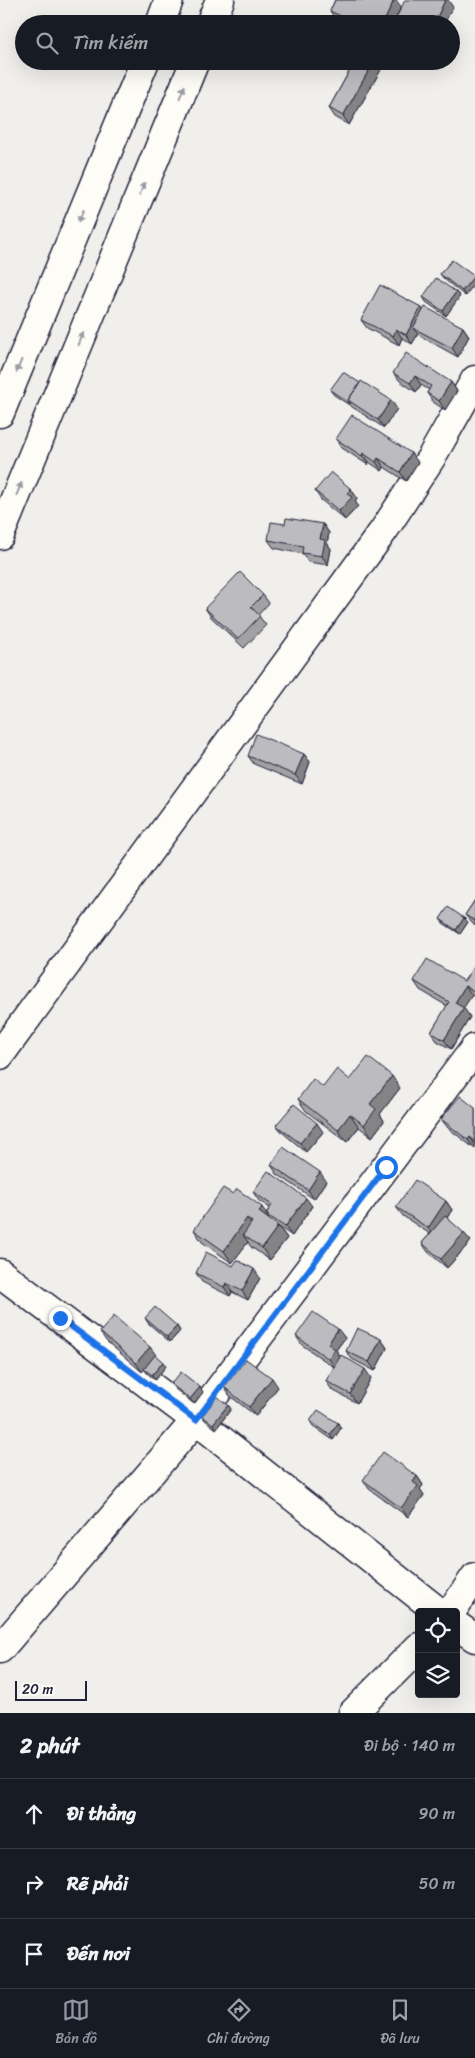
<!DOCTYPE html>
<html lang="vi">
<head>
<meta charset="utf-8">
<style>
	body { margin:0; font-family:Sriracha,sans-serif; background:#242831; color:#f1f3f6 }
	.controls { position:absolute; right:15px; bottom:15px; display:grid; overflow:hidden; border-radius:5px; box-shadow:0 5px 20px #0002 }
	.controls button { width:45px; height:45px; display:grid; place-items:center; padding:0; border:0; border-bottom:1px solid #363941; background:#171b24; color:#f1f3f6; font:25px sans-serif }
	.scale { position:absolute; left:15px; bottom:12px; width:72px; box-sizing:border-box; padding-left:5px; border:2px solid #22223b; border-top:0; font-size:14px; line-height:18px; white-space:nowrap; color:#22223b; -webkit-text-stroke:4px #fdfcf7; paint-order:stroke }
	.stop { position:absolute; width:15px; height:15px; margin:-11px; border:4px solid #1a73e8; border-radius:50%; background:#fff }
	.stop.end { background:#1a73e8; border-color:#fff; box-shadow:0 1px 5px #0008 }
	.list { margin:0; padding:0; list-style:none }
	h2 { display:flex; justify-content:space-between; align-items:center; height:65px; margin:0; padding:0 20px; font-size:21px }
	h2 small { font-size:16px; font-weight:400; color:#9ea1a6 }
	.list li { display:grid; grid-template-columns:32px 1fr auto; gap:15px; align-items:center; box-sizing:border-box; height:70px; padding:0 20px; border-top:1px solid #363941 }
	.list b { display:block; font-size:19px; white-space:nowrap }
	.list em { font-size:16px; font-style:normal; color:#9ea1a6 }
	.icon { flex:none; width:28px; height:28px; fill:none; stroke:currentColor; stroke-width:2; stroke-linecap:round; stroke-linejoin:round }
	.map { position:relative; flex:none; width:475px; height:1713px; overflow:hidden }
	.search { position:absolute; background:#171b24; box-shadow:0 5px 20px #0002; left:15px; right:15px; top:15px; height:55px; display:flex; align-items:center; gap:12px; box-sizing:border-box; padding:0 18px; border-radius:28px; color:#9ea1a6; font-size:19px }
	.sheet { height:275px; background:#171b24 }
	nav { display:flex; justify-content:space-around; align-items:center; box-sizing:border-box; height:70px; border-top:1px solid #363941; background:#171b24; font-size:14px; color:#9ea1a6 }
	nav a { display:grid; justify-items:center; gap:2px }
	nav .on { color:#9495a2 }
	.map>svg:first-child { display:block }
</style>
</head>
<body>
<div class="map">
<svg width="475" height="1713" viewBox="0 0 475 1713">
	<rect width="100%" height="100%" fill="#f0efec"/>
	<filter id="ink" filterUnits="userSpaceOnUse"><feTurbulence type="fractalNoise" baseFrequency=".02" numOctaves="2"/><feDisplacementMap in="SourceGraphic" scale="10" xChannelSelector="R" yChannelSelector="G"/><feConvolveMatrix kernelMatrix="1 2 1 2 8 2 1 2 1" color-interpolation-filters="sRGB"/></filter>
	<g filter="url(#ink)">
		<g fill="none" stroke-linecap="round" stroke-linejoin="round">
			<defs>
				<path id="minor" d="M 0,1055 L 384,530 L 431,458 L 475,380
					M 0,1273 L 196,1420 L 439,1612
					M 451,1612 L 475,1577
					M 456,1625 L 475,1638
					M 0,1649 L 196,1420 L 475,1048
					M 353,1713 L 419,1647"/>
				<path id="major" d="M 160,24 L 169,0
					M 210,24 L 220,0
					M 0,413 L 145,61
					M 0,535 L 195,61"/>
			</defs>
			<use href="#minor" stroke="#22223b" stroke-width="31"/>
			<use href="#major" stroke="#22223b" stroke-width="31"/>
			<use href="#minor" stroke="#fdfcf7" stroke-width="28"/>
			<use href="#major" stroke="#fdfcf7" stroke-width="28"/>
		</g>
		<path fill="#a2a2a5" stroke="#22223b" d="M 335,0 L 396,0 L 401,7 L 393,24 L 345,24 L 336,20 L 330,11 Z
			M 355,61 L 386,61 L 349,125 L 335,117 L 329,108 Z
			M 452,260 L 465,296 L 444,279 L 440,274 Z
			M 456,292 L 460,296 L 446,316 L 426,302 L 423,297 Z
			M 423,310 L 463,327 L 469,336 L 458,357 L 420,336 L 418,334 L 412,344 L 402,338 L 399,345 L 367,328 L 361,320 Z
			M 393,373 L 451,382 L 457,391 L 445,410 L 433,402 L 427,393 L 429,390 L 421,385 L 416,392 L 400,381 Z
			M 330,390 L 397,409 L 384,428 L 334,395 Z
			M 336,439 L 418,462 L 406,481 L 384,467 L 382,471 L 369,462 L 368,465 L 342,448 Z
			M 351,489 L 357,498 L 355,501 L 358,506 L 345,520 L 321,500 L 315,491 Z
			M 285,524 L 323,524 L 329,533 L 327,543 L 331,549 L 328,565 L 308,562 L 303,554 L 274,548 L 268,540 Z
			M 263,595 L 269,603 L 258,615 L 266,625 L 244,648 L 211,617 L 205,608 Z
			M 304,754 L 310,762 L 302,784 L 254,764 L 248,756 Z
			M 475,900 L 475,926 L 472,923 L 465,915 Z
			M 440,919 L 468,922 L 460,934 L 443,923 Z
			M 475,968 L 475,997 L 472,995 L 463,1008 L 470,1017 L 451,1049 L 437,1041 L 431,1032 L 447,1006 L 420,990 L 414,981 L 464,981 Z
			M 350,1080 L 400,1088 L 380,1114 L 384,1121 L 372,1137 L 359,1127 L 347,1142 L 306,1111 L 298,1099 L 323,1087 Z
			M 475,1108 L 475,1149 L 448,1128 L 441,1119 Z
			M 276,1125 L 323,1132 L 306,1152 L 283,1133 Z
			M 271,1165 L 326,1181 L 314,1199 L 277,1174 Z
			M 253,1192 L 312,1206 L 292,1236 L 279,1227 L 287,1238 L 270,1260 L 251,1247 L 248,1242 L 232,1263 L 202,1242 L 194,1230 L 233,1194 L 266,1213 L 270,1208 L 259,1201 Z
			M 446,1201 L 452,1210 L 447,1218 L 471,1241 L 447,1268 L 428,1252 L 422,1243 L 430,1234 L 403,1216 L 396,1207 Z
			M 233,1266 L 260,1278 L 248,1300 L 232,1292 L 230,1296 L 202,1282 L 196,1273 Z
			M 145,1318 L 177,1326 L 180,1331 L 170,1342 L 148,1323 Z
			M 100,1332 L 150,1347 L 155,1356 L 166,1366 L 155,1380 L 147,1373 L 144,1369 L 142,1372 L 106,1341 Z
			M 296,1336 L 345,1338 L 336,1350 L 340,1356 L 371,1378 L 357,1403 L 332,1390 L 326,1381 L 334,1367 L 302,1345 Z
			M 381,1339 L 387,1348 L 375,1371 L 352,1359 L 346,1351 Z
			M 171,1384 L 203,1392 L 194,1404 L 175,1389 Z
			M 224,1387 L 278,1387 L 256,1416 L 230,1396 Z
			M 228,1405 L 231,1409 L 216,1429 L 205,1420 L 202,1416 Z
			M 310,1421 L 341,1428 L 333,1440 L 313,1426 Z
			M 417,1476 L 423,1485 L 420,1489 L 424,1495 L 408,1517 L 369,1489 L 363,1480 Z"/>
		<path fill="#848486" stroke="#22223b" d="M 394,0 L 396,0 L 401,7 L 393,24 L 383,24 Z
			M 445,0 L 448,0 L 453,7 L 444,24 L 434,24 Z
			M 374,61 L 386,61 L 349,125 L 343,116 Z
			M 474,276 L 475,278 L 475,283 L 465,296 L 462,291 Z
			M 456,292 L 460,296 L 446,316 L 443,311 Z
			M 421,307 L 427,316 L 413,328 L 418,334 L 412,344 L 406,335 Z
			M 463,327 L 469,336 L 458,357 L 452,348 Z
			M 396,329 L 402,338 L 399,345 L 393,336 Z
			M 415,376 L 421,385 L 416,392 L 410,383 Z
			M 451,382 L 457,391 L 445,410 L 439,401 Z
			M 391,400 L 397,409 L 384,428 L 378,420 Z
			M 363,453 L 369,462 L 368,465 L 362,456 Z
			M 411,453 L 418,462 L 406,481 L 400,472 Z
			M 378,458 L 384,467 L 382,471 L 376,462 Z
			M 351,489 L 357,498 L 355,501 L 358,506 L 345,520 L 339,511 L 347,494 Z
			M 323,524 L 329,533 L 327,543 L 331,549 L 328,565 L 322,556 L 320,539 Z
			M 304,754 L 310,762 L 302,784 L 295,775 Z
			M 464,918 L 468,922 L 460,934 L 456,930 Z
			M 465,986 L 472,995 L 461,1012 L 455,1003 Z
			M 464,1008 L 470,1017 L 451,1049 L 444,1040 Z
			M 392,1076 L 400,1088 L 380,1114 L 384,1121 L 372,1137 L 364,1125 L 370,1104 Z
			M 350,1114 L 359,1127 L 347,1142 L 338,1130 Z
			M 317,1123 L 323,1132 L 306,1152 L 300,1143 Z
			M 470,1137 L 475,1144 L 475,1149 L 468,1140 Z
			M 320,1172 L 326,1181 L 314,1199 L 308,1190 Z
			M 306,1198 L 312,1206 L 292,1236 L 285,1227 Z
			M 446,1201 L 452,1210 L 434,1237 L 428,1228 Z
			M 262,1207 L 268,1216 L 266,1214 L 270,1220 L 259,1212 Z
			M 247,1218 L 256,1230 L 243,1235 L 248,1242 L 232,1263 L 224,1251 Z
			M 278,1226 L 287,1238 L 270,1260 L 262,1248 Z
			M 464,1233 L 471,1241 L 447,1268 L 441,1259 Z
			M 254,1269 L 260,1278 L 248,1300 L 242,1291 Z
			M 226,1283 L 232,1292 L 230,1296 L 224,1287 Z
			M 177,1326 L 180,1331 L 170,1342 L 167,1337 Z
			M 338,1329 L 345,1338 L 336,1350 L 341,1358 L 335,1367 L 329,1359 L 328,1344 Z
			M 381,1339 L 387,1348 L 375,1371 L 369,1362 Z
			M 150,1347 L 156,1355 L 142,1372 L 136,1363 Z
			M 163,1362 L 166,1366 L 155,1380 L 152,1375 Z
			M 365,1369 L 371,1378 L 357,1403 L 350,1394 Z
			M 272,1378 L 278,1387 L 256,1416 L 249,1407 Z
			M 200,1387 L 203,1392 L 194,1404 L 190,1399 Z
			M 228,1405 L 231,1409 L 216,1429 L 213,1424 Z
			M 338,1423 L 341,1428 L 333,1440 L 330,1435 Z
			M 417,1476 L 423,1485 L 420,1489 L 424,1495 L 408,1517 L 401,1508 L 413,1482 Z"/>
		<path fill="#bcbcc0" stroke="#22223b" d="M 335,0 L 394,0 L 383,24 L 357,24 L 330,11 Z
			M 405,0 L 445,0 L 434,24 L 393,24 Z
			M 355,61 L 374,61 L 343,116 L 329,108 Z
			M 452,260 L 474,276 L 462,291 L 440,274 Z
			M 436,278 L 456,292 L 443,311 L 423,297 Z
			M 380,285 L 421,307 L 406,335 L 396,329 L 393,336 L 361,320 Z
			M 425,307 L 463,327 L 452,348 L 413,328 Z
			M 406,353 L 451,382 L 439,401 L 427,393 L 431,386 L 415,376 L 410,383 L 393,373 Z
			M 343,372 L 360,383 L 348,400 L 351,404 L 330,390 Z
			M 361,381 L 391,400 L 378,420 L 348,400 Z
			M 352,415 L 411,453 L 400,472 L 378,458 L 376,462 L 363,453 L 362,456 L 336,439 Z
			M 331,472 L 351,489 L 347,494 L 352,497 L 339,511 L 315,491 Z
			M 286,518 L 323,524 L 320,539 L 325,540 L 322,556 L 302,553 L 303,546 L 268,540 L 271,522 L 285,524 Z
			M 240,572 L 263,595 L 251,607 L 260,616 L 238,639 L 205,608 Z
			M 256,734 L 304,754 L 295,775 L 248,756 Z
			M 475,900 L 475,921 L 465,915 Z
			M 448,907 L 464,918 L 456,930 L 440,919 Z
			M 427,959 L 464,981 L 473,967 L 475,968 L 475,992 L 465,986 L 455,1003 L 464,1008 L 444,1040 L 431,1032 L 449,1002 L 414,981 Z
			M 368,1057 L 392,1076 L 370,1104 L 376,1109 L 364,1125 L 350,1114 L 338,1130 L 298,1099 L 313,1079 L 323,1087 L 337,1069 L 350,1080 Z
			M 460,1096 L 475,1108 L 475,1141 L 470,1137 L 468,1140 L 441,1119 Z
			M 294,1104 L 317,1123 L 300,1143 L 276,1125 Z
			M 283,1147 L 320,1172 L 308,1190 L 271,1165 Z
			M 268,1171 L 306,1198 L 285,1227 L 266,1214 L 272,1205 L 253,1192 Z
			M 415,1180 L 446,1201 L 428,1228 L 396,1207 Z
			M 223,1188 L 233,1194 L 237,1189 L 262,1207 L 259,1212 L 278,1226 L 262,1248 L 243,1235 L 252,1222 L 247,1218 L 224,1251 L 194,1230 Z
			M 445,1216 L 464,1233 L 441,1259 L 422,1243 Z
			M 206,1252 L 233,1266 L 237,1260 L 254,1269 L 242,1291 L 226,1283 L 224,1287 L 196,1273 Z
			M 155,1307 L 177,1326 L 167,1337 L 145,1318 Z
			M 313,1312 L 338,1329 L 328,1344 L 335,1349 L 329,1359 L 296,1336 Z
			M 114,1316 L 150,1347 L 136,1363 L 100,1332 Z
			M 357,1328 L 381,1339 L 369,1362 L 346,1351 Z
			M 155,1355 L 163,1362 L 152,1375 L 144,1369 Z
			M 341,1355 L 365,1369 L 350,1394 L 326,1381 Z
			M 246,1359 L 272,1378 L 249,1407 L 224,1387 Z
			M 181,1372 L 200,1387 L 190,1399 L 171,1384 Z
			M 217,1396 L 228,1405 L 213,1424 L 202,1416 Z
			M 318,1410 L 338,1423 L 330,1435 L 310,1421 Z
			M 383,1452 L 417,1476 L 413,1482 L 418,1486 L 401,1508 L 363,1480 Z"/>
		<defs><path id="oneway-solid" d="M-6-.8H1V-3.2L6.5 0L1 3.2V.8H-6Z" transform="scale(1.25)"/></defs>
		<g fill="#9a9aa2">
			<use href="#oneway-solid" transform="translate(182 92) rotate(-68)"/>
			<use href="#oneway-solid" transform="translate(142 189) rotate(-68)"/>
			<use href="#oneway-solid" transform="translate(81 216) rotate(112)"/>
			<use href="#oneway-solid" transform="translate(81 339) rotate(-68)"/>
			<use href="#oneway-solid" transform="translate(19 366) rotate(112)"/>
			<use href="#oneway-solid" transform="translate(19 489) rotate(-68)"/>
		</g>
	</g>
	<g fill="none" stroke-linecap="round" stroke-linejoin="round" filter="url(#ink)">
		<path stroke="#1a73e8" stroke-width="6" d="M 60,1318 L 196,1420 L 386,1167"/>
	</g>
</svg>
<div class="controls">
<button><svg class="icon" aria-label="locate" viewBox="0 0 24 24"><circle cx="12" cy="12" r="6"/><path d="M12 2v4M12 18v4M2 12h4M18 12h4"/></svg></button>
<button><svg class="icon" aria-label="layers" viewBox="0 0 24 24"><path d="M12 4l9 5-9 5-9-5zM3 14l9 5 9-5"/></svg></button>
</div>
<div class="scale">20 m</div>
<div class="stop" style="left:386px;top:1167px"></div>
<div class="stop end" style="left:60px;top:1318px"></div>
<div class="search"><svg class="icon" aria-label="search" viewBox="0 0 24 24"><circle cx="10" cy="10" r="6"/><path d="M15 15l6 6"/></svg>Tìm kiếm</div>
</div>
<section class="sheet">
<h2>2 phút<small>Đi bộ · 140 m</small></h2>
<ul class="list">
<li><svg class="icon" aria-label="ahead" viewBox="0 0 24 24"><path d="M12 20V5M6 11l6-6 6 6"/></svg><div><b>Đi thẳng</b></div><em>90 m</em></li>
<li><svg class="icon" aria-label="right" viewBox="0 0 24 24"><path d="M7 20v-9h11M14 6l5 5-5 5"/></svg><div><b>Rẽ phải</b></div><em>50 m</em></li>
<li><svg class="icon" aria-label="arrive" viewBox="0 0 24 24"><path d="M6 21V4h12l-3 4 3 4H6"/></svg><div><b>Đến nơi</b></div></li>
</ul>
</section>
<nav>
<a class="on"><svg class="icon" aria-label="map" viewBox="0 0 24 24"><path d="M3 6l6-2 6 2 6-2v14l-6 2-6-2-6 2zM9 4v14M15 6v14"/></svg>Bản đồ</a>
<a><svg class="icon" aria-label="directions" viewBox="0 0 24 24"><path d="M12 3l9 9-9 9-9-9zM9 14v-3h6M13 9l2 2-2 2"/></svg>Chỉ đường</a>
<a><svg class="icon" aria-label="saved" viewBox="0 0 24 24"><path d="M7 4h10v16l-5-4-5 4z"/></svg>Đã lưu</a>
</nav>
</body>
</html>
